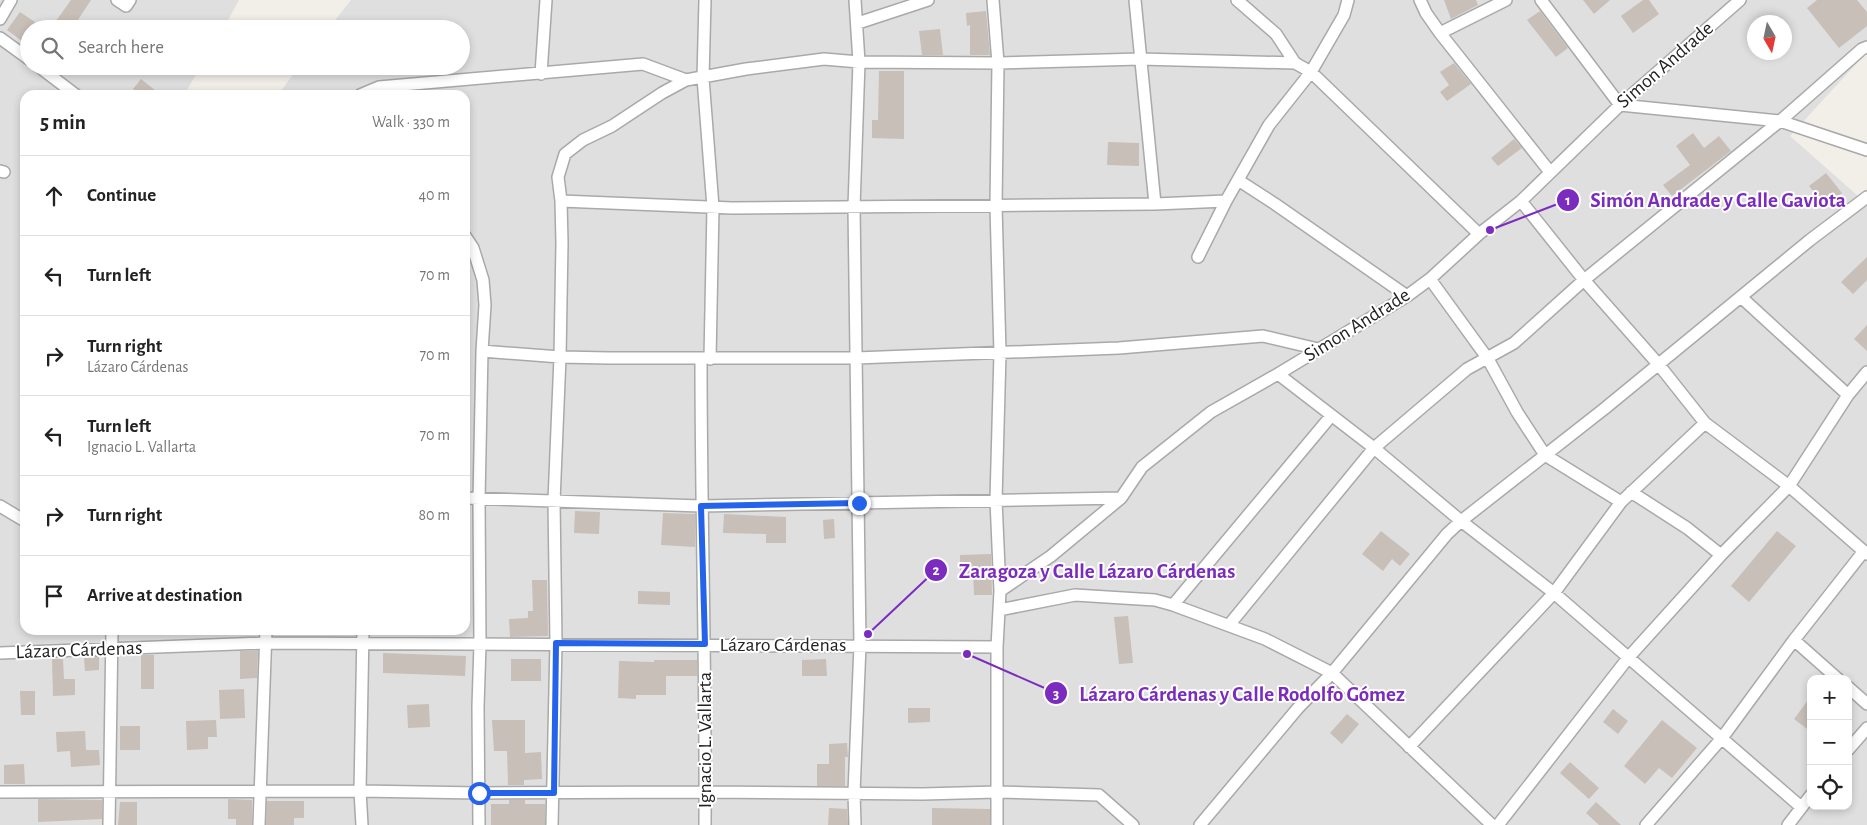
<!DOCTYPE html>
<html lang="en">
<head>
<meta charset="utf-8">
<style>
	body { margin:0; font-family:"Alegreya Sans",sans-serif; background:#f6f6f6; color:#222 }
	.controls { position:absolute; right:15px; bottom:15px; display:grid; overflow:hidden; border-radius:10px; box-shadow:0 2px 8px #0003 }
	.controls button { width:45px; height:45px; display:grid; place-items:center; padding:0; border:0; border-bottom:1px solid #e0e0e0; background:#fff; color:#222; font:25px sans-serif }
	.compass { position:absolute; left:1747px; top:15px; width:45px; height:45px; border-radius:50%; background:#fff; box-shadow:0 2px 8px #0003; rotate:171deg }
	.stop { position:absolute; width:15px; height:15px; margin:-11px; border:4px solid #2563eb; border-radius:50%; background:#fff }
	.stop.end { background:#2563eb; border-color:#fff; box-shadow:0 1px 5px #0008 }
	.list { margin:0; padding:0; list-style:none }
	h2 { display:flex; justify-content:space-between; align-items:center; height:65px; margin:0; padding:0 20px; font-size:21px }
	h2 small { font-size:16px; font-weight:400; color:#767676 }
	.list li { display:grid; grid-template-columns:32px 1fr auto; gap:15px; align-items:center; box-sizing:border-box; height:80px; padding:0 20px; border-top:1px solid #e0e0e0 }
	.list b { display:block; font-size:19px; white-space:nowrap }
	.list p { margin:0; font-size:16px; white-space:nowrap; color:#767676 }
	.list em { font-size:16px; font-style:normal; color:#767676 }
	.icon { flex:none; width:28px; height:28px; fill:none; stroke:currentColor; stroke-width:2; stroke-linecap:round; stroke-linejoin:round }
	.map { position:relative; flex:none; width:1867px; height:825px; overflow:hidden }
	.search { position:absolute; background:#fff; box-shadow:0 2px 8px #0003; left:20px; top:20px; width:450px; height:55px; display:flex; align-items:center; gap:12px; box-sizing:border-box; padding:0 18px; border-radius:28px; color:#767676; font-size:19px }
	.panel { position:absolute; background:#fff; box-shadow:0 2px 8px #0003; left:20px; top:90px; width:450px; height:545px; border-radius:15px }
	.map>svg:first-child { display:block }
</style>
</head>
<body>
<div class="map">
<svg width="1867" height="825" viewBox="0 0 1867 825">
	<rect width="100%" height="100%" fill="#f2efe9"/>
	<path fill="#e0dfdf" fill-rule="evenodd" d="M 0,0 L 239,0 L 223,29 L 29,29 L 29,66 L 201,66 L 184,95 L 25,95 L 25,630 L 465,630 L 465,95 L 278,95 L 299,66 L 461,66 L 461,29 L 328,29 L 351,0 L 1867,0 L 1867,52 L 1790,136 L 1867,204 L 1867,825 L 0,825 ZM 1754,22 L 1784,22 L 1784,52 L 1754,52 ZM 1811,679 L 1848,679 L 1848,806 L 1811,806 Z"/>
	<path fill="#c7bfb8" d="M 71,0 L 91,0 L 72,29 L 67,29 L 56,21 Z
		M 1444,0 L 1476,0 L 1478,5 L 1451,19 Z
		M 1583,0 L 1610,0 L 1594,14 Z
		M 1643,0 L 1649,0 L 1659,14 L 1633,33 L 1621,16 Z
		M 1817,0 L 1857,0 L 1867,12 L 1867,26 L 1839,48 L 1807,8 Z
		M 986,11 L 990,55 L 970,55 L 970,25 L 967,26 L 966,13 Z
		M 1540,11 L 1568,48 L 1556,57 L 1527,20 Z
		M 20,12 L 35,22 L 29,29 L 22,41 L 7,30 Z
		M 940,29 L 943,55 L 922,55 L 919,31 Z
		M 1454,63 L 1471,84 L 1447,101 L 1440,92 L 1449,85 L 1440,72 Z
		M 879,71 L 904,71 L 904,139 L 872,138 L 872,120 L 878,120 Z
		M 141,79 L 161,95 L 141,95 L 133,89 Z
		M 1693,133 L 1704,148 L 1719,136 L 1731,151 L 1672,196 L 1663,185 L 1690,165 L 1676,146 Z
		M 1514,139 L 1522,148 L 1498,166 L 1491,158 Z
		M 1108,142 L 1139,143 L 1139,166 L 1107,165 Z
		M 1826,173 L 1842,193 L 1825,206 L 1809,186 Z
		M 1867,257 L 1867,280 L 1853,294 L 1841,282 Z
		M 1867,325 L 1867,351 L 1854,339 Z
		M 575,511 L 600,512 L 599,534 L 574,533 Z
		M 663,513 L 695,514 L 695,547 L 661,545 Z
		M 724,514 L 786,517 L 786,543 L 766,543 L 766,534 L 723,533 Z
		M 834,519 L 835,538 L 824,539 L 823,520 Z
		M 1381,531 L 1410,554 L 1400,566 L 1392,559 L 1383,571 L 1362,554 Z
		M 1777,531 L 1796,546 L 1749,602 L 1731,586 Z
		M 991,554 L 992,595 L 974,595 L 973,574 L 960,574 L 960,555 Z
		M 532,580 L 547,580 L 548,636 L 510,637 L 509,619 L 528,618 L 528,611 L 533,611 Z
		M 638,591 L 670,592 L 670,605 L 638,604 Z
		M 1128,616 L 1133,663 L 1119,664 L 1114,617 Z
		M 240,651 L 258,651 L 257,678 L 240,679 Z
		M 383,653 L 466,656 L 465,676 L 383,673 Z
		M 141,655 L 154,655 L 154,689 L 141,689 Z
		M 99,657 L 99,670 L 85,671 L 84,658 Z
		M 52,659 L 63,659 L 64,679 L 75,679 L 75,695 L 53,696 Z
		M 511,659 L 541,659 L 541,681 L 511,681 Z
		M 826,659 L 827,676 L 802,676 L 802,660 Z
		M 654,660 L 697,660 L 697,676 L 666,676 L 666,695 L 636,695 L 636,699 L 618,698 L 619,661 L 654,662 Z
		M 244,689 L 245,718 L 220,719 L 219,690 Z
		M 20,691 L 35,691 L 35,715 L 21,715 Z
		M 1811,696 L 1811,732 L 1794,719 Z
		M 429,704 L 430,727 L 408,728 L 407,705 Z
		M 908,708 L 930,708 L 930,722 L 908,723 Z
		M 1613,709 L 1628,721 L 1618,734 L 1603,722 Z
		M 1347,714 L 1359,724 L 1342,744 L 1330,733 Z
		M 216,720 L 217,737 L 208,737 L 208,749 L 187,750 L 186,721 Z
		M 492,720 L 525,720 L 525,753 L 541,752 L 542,779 L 524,780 L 524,785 L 508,785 L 507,751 L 494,751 Z
		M 1662,720 L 1697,748 L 1672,778 L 1659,768 L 1645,784 L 1624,766 Z
		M 120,726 L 140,726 L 140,750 L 120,750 Z
		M 85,731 L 86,750 L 99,750 L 100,765 L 71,767 L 70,751 L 57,752 L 56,732 Z
		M 847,743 L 848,757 L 845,757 L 845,786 L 817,786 L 817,764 L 829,764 L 829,744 Z
		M 1570,762 L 1599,788 L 1589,799 L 1560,773 Z
		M 24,764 L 25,784 L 4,784 L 4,765 Z
		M 38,799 L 102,800 L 102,819 L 38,822 Z
		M 228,799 L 252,800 L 252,825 L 236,825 L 236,819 L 228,819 Z
		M 509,800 L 525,800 L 525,804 L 545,804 L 545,825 L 491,825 L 491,804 L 509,804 Z
		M 267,801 L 304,801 L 304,818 L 294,818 L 294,825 L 266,825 Z
		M 120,802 L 137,802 L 137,825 L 118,825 Z
		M 1596,802 L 1621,825 L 1599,825 L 1586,813 Z
		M 829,808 L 847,809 L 848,825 L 828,825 Z
		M 932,808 L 990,809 L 990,825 L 932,825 Z"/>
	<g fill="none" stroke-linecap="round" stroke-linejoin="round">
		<defs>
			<path id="minor" d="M 117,0 L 126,6 L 130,0
				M 705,0 L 703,78 L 713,207 L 710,359
				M 993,0 L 998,63 L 996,206 L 1000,353 L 996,500 L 1000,591 L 997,647 L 997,825
				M 1135,0 L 1155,204
				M 1237,0 L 1276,34 L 1295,63
				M 1420,0 L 1426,13 L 1440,33
				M 1506,0 L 1440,33 L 1550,172
				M 1541,0 L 1620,105 L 1780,121 L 1867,150
				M 0,19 L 11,0
				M 858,23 L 928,0
				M 0,38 L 29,59
				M 38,66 L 76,95
				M 541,74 L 546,0
				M 360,95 L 379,87 L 643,64 L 686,80
				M 0,171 L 4,172
				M 1238,180 L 1275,204 L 1407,296
				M 561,201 L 732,208 L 1155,204 L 1226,201
				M 1521,201 L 1584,280 L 1659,365 L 1705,423 L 1789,486 L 1867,554
				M 465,236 L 473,248 L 483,280 L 485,305 L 482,351 L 479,499 L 480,644 L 478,707 L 479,825
				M 1198,257 L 1226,201 L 1269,125 L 1311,72 L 1344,15 L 1348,0
				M 1430,279 L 1488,359 L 1517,412 L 1545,455 L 1621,502
				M 1741,297 L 1848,395
				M 482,351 L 560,357 L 609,358 L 856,358 L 1119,348 L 1263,336 L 1318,349
				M 701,358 C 701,514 706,669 705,825
				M 1278,374 L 1374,448 L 1461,521 L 1554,593 L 1801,807
				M 1631,492 L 1687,528 L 1721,555
				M 465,498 L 701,506 L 1121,498
				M 0,506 L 25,521
				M 1000,591 L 1051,556 L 1121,498 L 1142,467 L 1211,412 L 1278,374 L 1407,296 L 1430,279 L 1479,234 L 1521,201 L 1620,105 L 1740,0
				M 1173,605 L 1331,416
				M 999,610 L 1075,595 L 1155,600 L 1173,605 L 1265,639 L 1332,673 L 1492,825
				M 1229,625 L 1374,448 L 1467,369 L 1514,343 L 1584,280 L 1780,121 L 1862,49 L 1867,47
				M 1794,640 L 1838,679
				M 0,653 L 265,643 L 997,647
				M 1848,687 L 1867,704
				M 1409,747 L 1554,593 L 1621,502 L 1705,423
				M 1848,750 L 1867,728
				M 0,792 L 360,791 L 479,793 L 705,792 L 923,794 L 997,792 L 1099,795 L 1133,825
				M 109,825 L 112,630
				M 259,825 L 266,630
				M 362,825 L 360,791 L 363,630
				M 552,825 L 556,643 L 554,501 L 560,357 L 562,243 L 561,201 L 558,177 L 565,154 L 583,140 L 612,126 L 662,93 L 686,80 L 746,69 L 824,59 L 859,62 L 998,63 L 1140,59 L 1295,63 L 1311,72 L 1479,234
				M 855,825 L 854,793 L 860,645 L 854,207 L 859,62 L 855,0
				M 1200,825 L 1298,708 L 1332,673 L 1447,534 L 1461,521 L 1604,409 L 1810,240 L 1867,197
				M 1498,825 L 1628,658 L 1721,555 L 1789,486 L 1848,395 L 1867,372
				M 1646,825 L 1722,738 L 1794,640 L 1864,551
				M 1788,825 L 1811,795"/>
		</defs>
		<use href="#minor" stroke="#a9a9a9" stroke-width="14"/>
		<use href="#minor" stroke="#fff" stroke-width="11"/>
	</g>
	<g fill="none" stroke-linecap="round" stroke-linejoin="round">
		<path stroke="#2563eb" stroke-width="6" d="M 479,793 L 554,793 L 556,643 L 705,644 L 701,506 L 859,503"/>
	</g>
	<g text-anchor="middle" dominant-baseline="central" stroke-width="4" stroke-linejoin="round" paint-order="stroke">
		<g font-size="20" fill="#222" stroke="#fff">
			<text transform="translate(1665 65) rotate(-41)">Simon Andrade</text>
			<text transform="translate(1357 325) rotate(-32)">Simon Andrade</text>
			<text x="783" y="645">Lázaro Cárdenas</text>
			<text transform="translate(79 650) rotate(-2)">Lázaro Cárdenas</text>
			<text transform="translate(705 740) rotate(-90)">Ignacio L. Vallarta</text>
		</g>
	</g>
	<path fill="none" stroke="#7b2cbf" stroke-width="2" d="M1490 230L1568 200M868 634L936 570M967 654L1056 693"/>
	<g fill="#7b2cbf" stroke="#fff" stroke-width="2">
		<circle cx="1490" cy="230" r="5"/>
		<circle cx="868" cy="634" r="5"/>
		<circle cx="967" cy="654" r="5"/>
		<circle cx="1568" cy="200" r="12"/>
		<circle cx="936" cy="570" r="12"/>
		<circle cx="1056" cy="693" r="12"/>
	</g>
	<g font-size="15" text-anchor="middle" font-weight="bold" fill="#fff">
		<text x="1568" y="205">1</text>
		<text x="936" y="575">2</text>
		<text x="1056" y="699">3</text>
	</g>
	<g font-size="21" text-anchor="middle" font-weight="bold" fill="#7b2cbf" stroke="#fff" stroke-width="4" stroke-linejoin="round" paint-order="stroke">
		<text x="1718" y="207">Simón Andrade y Calle Gaviota</text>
		<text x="1097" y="578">Zaragoza y Calle Lázaro Cárdenas</text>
		<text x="1242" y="701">Lázaro Cárdenas y Calle Rodolfo Gómez</text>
	</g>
</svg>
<div class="controls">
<button>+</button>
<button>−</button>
<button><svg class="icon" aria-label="locate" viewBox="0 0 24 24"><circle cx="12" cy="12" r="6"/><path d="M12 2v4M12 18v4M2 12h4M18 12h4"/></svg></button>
</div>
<svg class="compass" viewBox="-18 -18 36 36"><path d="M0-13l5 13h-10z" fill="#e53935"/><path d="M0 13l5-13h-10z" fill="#767676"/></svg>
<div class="stop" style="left:479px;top:793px"></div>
<div class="stop end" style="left:859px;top:503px"></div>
<div class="search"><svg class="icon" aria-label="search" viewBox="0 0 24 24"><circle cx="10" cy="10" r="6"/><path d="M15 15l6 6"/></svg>Search here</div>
<section class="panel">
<h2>5 min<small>Walk · 330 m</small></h2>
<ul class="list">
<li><svg class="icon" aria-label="ahead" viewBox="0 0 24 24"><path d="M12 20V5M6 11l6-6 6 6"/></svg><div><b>Continue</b></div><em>40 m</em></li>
<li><svg class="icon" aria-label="left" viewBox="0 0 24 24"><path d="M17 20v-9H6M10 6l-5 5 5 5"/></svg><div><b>Turn left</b></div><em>70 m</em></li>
<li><svg class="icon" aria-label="right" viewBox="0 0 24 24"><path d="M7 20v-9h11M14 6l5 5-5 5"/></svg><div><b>Turn right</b><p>Lázaro Cárdenas</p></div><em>70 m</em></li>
<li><svg class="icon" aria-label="left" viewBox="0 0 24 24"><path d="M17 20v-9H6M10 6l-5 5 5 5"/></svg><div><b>Turn left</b><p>Ignacio L. Vallarta</p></div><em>70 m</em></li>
<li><svg class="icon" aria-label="right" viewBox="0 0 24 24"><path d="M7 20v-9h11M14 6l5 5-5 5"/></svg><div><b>Turn right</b></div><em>80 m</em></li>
<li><svg class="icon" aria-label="arrive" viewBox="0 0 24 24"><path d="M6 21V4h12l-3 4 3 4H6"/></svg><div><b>Arrive at destination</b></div></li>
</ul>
</section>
</div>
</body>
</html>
